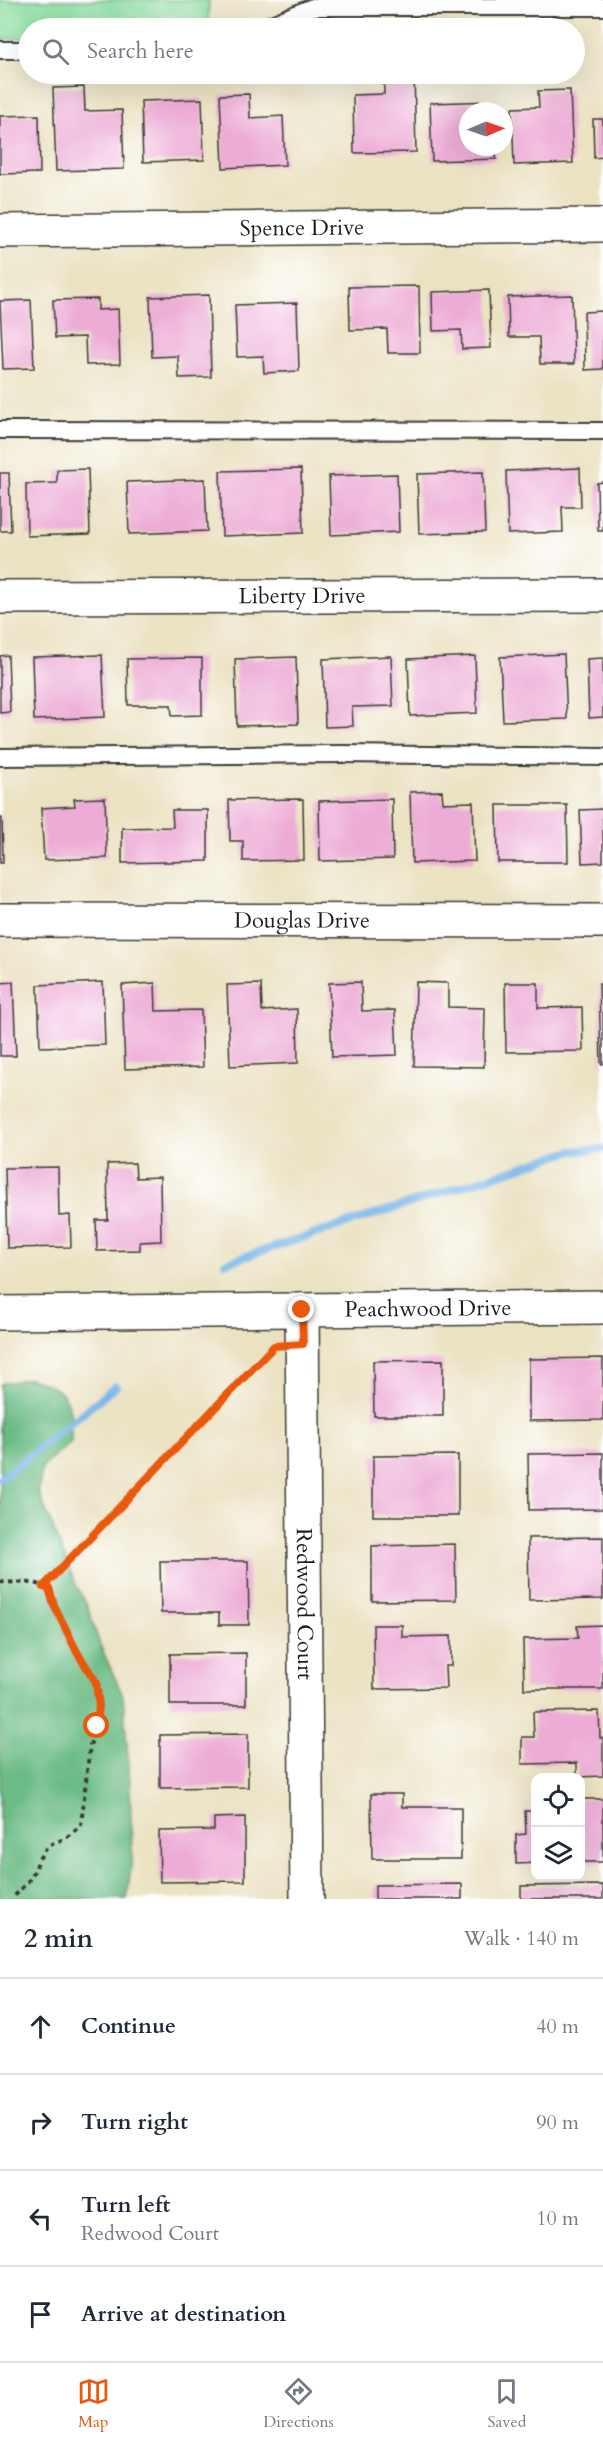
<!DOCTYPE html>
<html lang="en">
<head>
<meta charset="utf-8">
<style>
	body { margin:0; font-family:Cardo,serif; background:#f2f2f3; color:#1f2937 }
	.controls { position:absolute; right:18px; bottom:18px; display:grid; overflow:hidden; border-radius:12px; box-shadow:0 6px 24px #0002 }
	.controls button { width:54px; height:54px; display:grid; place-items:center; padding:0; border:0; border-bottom:2px solid #e0e1e3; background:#fff; color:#1f2937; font:30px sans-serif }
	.compass { position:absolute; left:459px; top:102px; width:54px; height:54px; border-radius:50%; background:#fff; box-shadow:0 6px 24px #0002; rotate:88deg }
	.stop { position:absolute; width:18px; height:18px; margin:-14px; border:4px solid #ea580c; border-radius:50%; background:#fff }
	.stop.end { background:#ea580c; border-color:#fff; box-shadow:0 2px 6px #0008 }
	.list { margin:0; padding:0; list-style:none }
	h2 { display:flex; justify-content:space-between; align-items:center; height:78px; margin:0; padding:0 24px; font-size:26px }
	h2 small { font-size:20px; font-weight:400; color:#747a83 }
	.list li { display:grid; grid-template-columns:39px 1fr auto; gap:18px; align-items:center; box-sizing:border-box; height:96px; padding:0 24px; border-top:2px solid #e0e1e3 }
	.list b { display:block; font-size:22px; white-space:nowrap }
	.list p { margin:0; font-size:20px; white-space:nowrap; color:#747a83 }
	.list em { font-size:20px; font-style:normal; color:#747a83 }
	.icon { flex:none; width:33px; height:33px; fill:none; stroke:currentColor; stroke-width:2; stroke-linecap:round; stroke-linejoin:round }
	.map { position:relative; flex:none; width:603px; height:1899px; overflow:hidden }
	.search { position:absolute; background:#fff; box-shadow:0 6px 24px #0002; left:18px; right:18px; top:18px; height:66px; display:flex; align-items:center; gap:15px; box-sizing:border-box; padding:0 21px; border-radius:33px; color:#747a83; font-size:22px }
	.sheet { height:462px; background:#fff }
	nav { display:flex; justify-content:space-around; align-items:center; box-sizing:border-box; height:84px; border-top:2px solid #e0e1e3; background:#fff; font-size:16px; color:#747a83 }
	nav a { display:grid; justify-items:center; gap:3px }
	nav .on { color:#ea580c }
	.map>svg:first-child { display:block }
</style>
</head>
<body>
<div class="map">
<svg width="603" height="1899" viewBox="0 0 603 1899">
	<rect width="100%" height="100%" fill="#fff"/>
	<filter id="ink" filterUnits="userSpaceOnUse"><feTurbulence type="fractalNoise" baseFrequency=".0167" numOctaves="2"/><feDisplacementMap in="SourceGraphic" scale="12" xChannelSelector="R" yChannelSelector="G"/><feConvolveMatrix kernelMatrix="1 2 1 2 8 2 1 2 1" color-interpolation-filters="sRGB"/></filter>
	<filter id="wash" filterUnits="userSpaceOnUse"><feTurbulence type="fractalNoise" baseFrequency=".008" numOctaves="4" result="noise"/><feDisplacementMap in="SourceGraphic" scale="24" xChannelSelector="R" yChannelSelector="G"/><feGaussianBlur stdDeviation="1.35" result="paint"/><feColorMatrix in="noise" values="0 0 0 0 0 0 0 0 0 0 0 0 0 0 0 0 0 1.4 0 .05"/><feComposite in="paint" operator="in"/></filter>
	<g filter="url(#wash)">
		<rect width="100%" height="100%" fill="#ebe2c2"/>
		<path fill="#86db9e" stroke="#517c5d" stroke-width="1.5" d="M 0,0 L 209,0 L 208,28 L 28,28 L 28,38 L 0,39 Z"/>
		<path fill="#6cbb85" stroke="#446c50" stroke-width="1.5" d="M 29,1378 C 72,1391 71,1400 71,1442 L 43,1466 L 38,1491 L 76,1585 L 86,1603 L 100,1645 L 123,1696 L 130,1783 L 132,1858 L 127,1899 L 0,1899 L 0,1384 Z"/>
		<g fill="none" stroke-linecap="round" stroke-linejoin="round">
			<path stroke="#74b3e7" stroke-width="8" d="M 225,1263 L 571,1151 L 603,1149
				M 0,1479 L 116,1386"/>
		</g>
		<g id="blocks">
			<path fill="#edacd6" d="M 384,74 L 414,74 L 416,152 L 354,153 L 353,95 L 384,94 Z
				M 84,87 L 85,111 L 122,110 L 124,169 L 56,171 L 53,88 Z
				M 570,90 L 573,163 L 514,165 L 512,108 L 539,107 L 538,91 Z
				M 249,94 L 250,118 L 283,116 L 285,165 L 223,168 L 220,95 Z
				M 202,99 L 204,160 L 143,162 L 141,101 Z
				M 494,101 L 494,111 L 468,111 L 468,147 L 496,147 L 496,159 L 432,161 L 430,103 Z
				M 39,115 L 40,173 L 0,174 L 0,116 Z
				M 593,119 L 603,119 L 603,157 L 594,158 Z
				M 419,286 L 420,353 L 388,353 L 387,329 L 350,330 L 349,287 Z
				M 489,290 L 491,348 L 462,349 L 461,330 L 433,331 L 432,292 Z
				M 209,295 L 211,377 L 179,378 L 178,356 L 152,357 L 150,297 Z
				M 572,295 L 574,364 L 540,364 L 539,337 L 509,337 L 508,297 Z
				M 98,299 L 98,310 L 118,309 L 120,364 L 86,365 L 85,337 L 55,338 L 53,300 Z
				M 31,300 L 34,368 L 3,369 L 0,301 Z
				M 297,303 L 299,371 L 264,373 L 263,356 L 237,357 L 235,305 Z
				M 603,311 L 603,369 L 585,370 L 584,312 Z
				M 580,468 L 581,507 L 562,507 L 563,532 L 508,534 L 506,471 Z
				M 88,469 L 90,534 L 27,536 L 26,484 L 57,483 L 57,470 Z
				M 301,469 L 303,533 L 222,536 L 220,471 Z
				M 483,472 L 485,532 L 419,534 L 417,474 Z
				M 0,473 L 9,473 L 11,531 L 0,531 Z
				M 397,474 L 399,532 L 331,535 L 329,476 Z
				M 205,479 L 207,531 L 129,534 L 127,482 Z
				M 603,482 L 603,531 L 598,531 L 597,483 Z
				M 564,654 L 567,719 L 503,721 L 500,657 Z
				M 8,655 L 10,712 L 0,713 L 0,656 Z
				M 102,655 L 105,717 L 34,720 L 32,657 Z
				M 391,656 L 393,706 L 352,707 L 353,726 L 325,727 L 323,659 Z
				M 475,656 L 477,713 L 410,716 L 408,659 Z
				M 296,657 L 298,724 L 237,726 L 235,659 Z
				M 202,658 L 202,715 L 172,716 L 171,705 L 128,705 L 127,659 Z
				M 603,658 L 603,717 L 589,718 L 587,659 Z
				M 442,791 L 443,803 L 473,802 L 475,861 L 412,863 L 410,792 Z
				M 105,798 L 107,858 L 44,860 L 41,808 L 75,806 L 74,799 Z
				M 303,799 L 304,860 L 243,861 L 243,841 L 230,841 L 229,800 Z
				M 392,799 L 393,859 L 320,861 L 319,801 Z
				M 497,805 L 567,805 L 568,862 L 498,862 Z
				M 603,809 L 603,862 L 582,863 L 580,810 Z
				M 172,810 L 208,810 L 208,861 L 122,863 L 122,828 L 173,827 Z
				M 0,818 L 2,818 L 3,863 L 0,863 Z
				M 13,982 L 16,1056 L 0,1056 L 0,983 Z
				M 103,982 L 105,1045 L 40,1047 L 38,985 Z
				M 361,982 L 362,1011 L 395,1010 L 397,1055 L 332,1057 L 329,983 Z
				M 416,982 L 448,983 L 448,1007 L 485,1008 L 484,1067 L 414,1066 Z
				M 155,983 L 156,1011 L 201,1010 L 203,1067 L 125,1069 L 122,985 Z
				M 505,983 L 538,983 L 538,1008 L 582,1007 L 583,1051 L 506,1052 Z
				M 261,984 L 262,1011 L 297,1009 L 298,1063 L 230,1066 L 227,985 Z
				M 599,984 L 603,984 L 603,1064 L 601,1064 Z
				M 135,1163 L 136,1178 L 160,1177 L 161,1241 L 140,1242 L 140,1250 L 97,1251 L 96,1220 L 108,1220 L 107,1164 Z
				M 58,1167 L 59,1216 L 70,1215 L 71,1247 L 7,1248 L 5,1168 Z
				M 603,1358 L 603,1420 L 529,1421 L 529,1359 Z
				M 443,1360 L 443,1416 L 374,1416 L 373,1361 Z
				M 603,1453 L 603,1509 L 529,1510 L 528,1454 Z
				M 458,1455 L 458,1516 L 373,1516 L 373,1456 Z
				M 603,1537 L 603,1599 L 529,1600 L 528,1538 Z
				M 455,1544 L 456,1600 L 372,1601 L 372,1546 Z
				M 160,1561 L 248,1561 L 249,1625 L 219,1625 L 219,1613 L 161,1613 Z
				M 373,1625 L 402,1625 L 402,1637 L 451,1636 L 451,1666 L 445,1666 L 446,1688 L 374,1689 Z
				M 603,1625 L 603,1689 L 524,1689 L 523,1639 L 578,1638 L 577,1626 Z
				M 246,1653 L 246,1705 L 170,1705 L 170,1654 Z
				M 599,1711 L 600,1738 L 603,1738 L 603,1776 L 577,1777 L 577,1763 L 522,1764 L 522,1737 L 534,1737 L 533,1712 Z
				M 248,1734 L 248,1787 L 160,1788 L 160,1735 Z
				M 371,1794 L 402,1794 L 402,1807 L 461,1807 L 461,1859 L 372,1859 Z
				M 580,1799 L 603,1799 L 603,1862 L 580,1862 Z
				M 525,1811 L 536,1811 L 536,1863 L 516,1864 L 516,1835 L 526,1834 Z
				M 245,1817 L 245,1881 L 160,1882 L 159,1831 L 214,1830 L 214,1818 Z
				M 462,1884 L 462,1899 L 375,1899 L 375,1885 Z
				M 603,1885 L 603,1899 L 521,1899 L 521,1886 Z"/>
		</g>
	</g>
	<g filter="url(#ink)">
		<use href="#blocks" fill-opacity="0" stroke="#3b3a35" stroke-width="1.5"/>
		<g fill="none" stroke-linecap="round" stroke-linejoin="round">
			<defs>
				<path id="service" d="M 262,28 L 313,7 L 603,7
					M 0,50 L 28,50
					M 0,430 L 603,431
					M 0,757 L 341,754 L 603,757"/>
				<g id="minor">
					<path id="s1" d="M 0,231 L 603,225"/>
					<path id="s2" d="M 0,597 L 603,595"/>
					<path id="s3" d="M 0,920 L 603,921"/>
					<path id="s4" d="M 302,1310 L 307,1899"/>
					<path id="s5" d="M 0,1313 L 603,1307"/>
				</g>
			</defs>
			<use href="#service" stroke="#3b3a35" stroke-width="20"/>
			<use href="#minor" stroke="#3b3a35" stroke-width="36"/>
			<path stroke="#3b3a35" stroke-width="4" stroke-dasharray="4.5 4.5" stroke-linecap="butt" d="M 0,1582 L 35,1583 L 49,1588 L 54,1605 L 77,1652 L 96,1682 L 99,1706 L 97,1726 L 90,1745 L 81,1825 L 66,1838 L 48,1846 L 38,1860 L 36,1868 L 29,1880 L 12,1899
				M 43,1587 L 273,1348"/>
			<use href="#service" stroke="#fff" stroke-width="16"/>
			<use href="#minor" stroke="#fff" stroke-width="33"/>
		</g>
	</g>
	<g fill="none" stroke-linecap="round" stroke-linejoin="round" filter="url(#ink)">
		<path stroke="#ea580c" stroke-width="8" d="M 97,1726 L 99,1706 L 96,1682 L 77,1652 L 54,1605 L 49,1588 L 43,1587 L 274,1346 L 303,1344 L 302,1310"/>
	</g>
	<g text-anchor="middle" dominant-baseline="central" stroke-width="4.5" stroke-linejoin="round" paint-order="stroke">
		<g font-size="22" fill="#1c1c1c" stroke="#fff">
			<text stroke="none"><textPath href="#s1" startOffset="302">Spence Drive</textPath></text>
			<text stroke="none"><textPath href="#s2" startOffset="302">Liberty Drive</textPath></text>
			<text stroke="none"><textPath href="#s3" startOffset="302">Douglas Drive</textPath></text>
			<text stroke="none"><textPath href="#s5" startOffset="428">Peachwood Drive</textPath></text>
			<text stroke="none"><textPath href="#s4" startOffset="294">Redwood Court</textPath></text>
		</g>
	</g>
</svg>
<div class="controls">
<button><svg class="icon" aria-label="locate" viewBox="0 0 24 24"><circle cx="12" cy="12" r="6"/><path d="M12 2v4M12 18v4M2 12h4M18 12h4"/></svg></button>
<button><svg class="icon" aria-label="layers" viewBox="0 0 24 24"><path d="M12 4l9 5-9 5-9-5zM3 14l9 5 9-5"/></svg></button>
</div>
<svg class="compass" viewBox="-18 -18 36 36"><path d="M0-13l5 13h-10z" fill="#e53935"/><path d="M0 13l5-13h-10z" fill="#747a83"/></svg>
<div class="stop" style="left:97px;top:1726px"></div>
<div class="stop end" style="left:302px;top:1310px"></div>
<div class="search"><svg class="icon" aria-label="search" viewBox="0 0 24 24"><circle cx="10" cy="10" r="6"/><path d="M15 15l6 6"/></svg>Search here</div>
</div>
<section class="sheet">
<h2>2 min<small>Walk · 140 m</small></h2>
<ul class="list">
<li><svg class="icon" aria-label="ahead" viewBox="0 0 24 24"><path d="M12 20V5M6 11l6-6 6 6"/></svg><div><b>Continue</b></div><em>40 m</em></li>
<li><svg class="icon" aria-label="right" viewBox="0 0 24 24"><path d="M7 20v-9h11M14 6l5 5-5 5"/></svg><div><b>Turn right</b></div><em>90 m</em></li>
<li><svg class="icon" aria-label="left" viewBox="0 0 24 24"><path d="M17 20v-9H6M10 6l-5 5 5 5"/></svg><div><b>Turn left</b><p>Redwood Court</p></div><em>10 m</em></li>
<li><svg class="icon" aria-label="arrive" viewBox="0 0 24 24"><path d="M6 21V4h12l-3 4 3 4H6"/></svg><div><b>Arrive at destination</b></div></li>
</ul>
</section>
<nav>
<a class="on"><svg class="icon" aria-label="map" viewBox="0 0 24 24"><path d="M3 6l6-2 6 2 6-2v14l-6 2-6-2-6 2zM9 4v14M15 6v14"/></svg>Map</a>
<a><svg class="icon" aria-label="directions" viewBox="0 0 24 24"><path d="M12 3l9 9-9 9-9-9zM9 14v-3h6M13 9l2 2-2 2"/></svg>Directions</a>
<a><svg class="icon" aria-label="saved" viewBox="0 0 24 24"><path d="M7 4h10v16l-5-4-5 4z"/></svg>Saved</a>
</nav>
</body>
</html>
